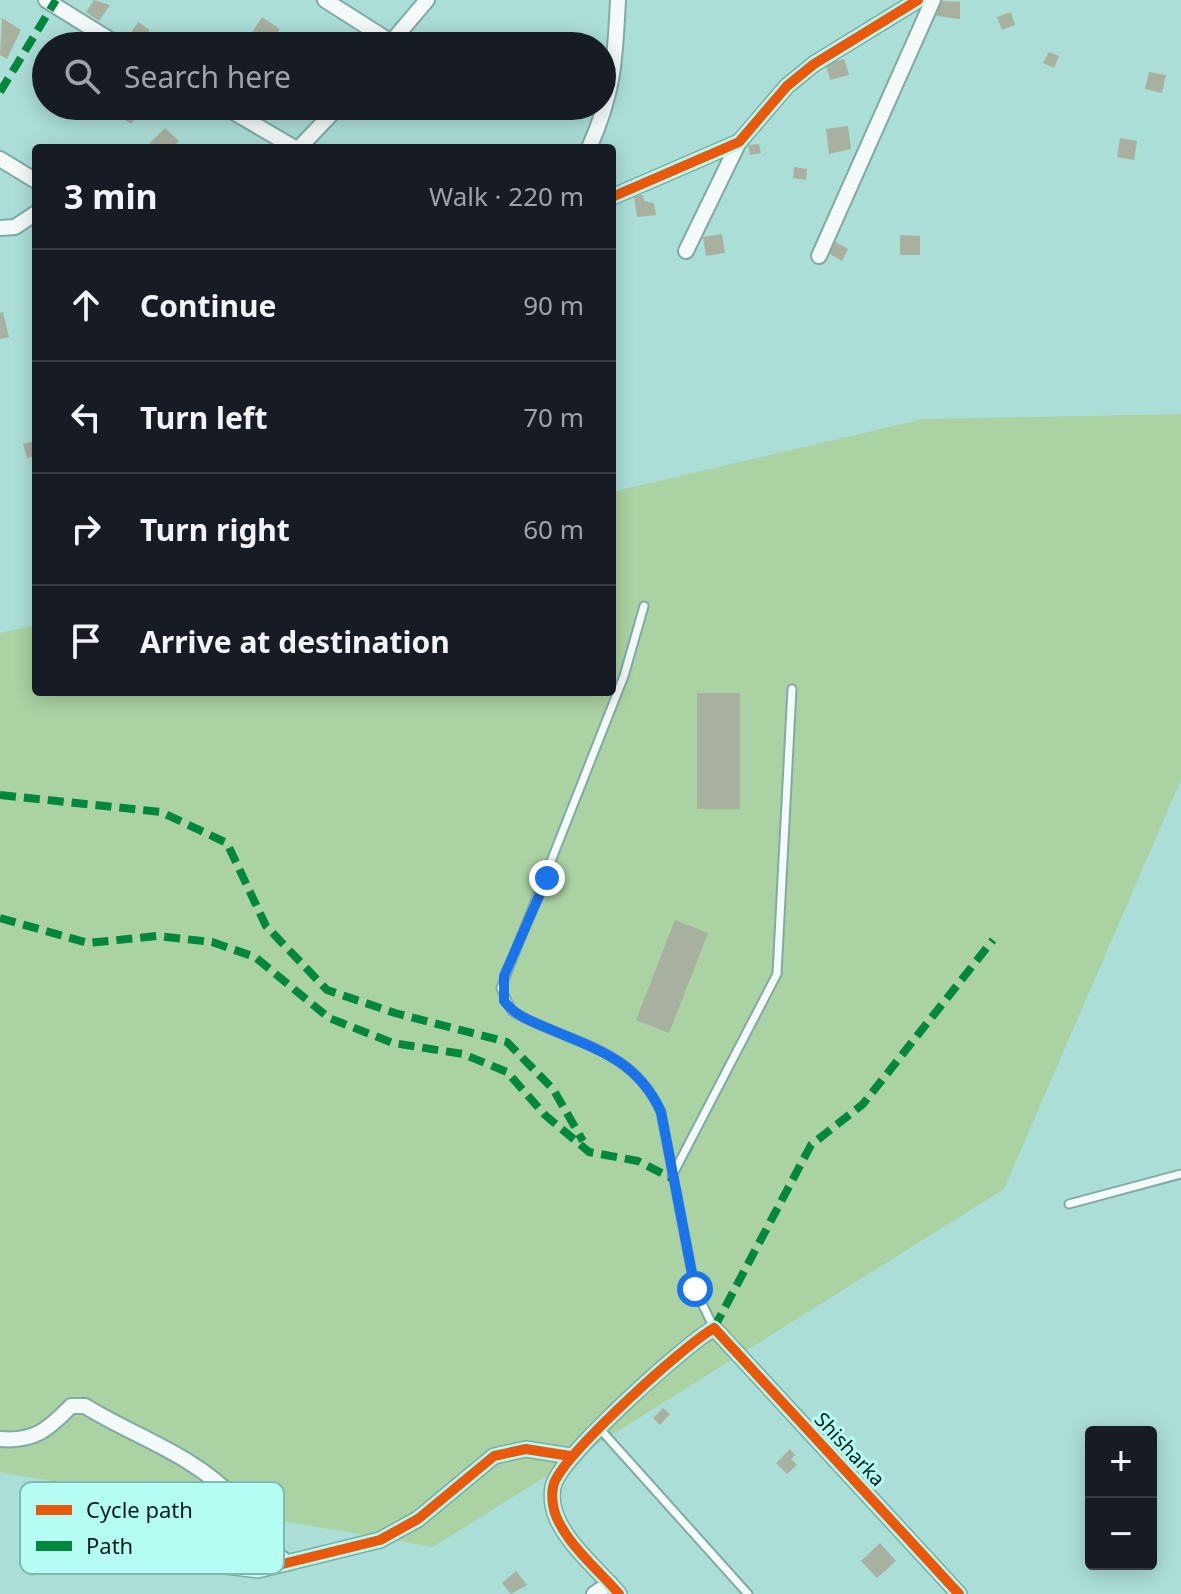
<!DOCTYPE html>
<html lang="en">
<head>
<meta charset="utf-8">
<style>
	body { margin:0; font-family:"Noto Sans",sans-serif; background:#242831; color:#f1f3f6 }
	.controls { position:absolute; right:24px; bottom:24px; display:grid; overflow:hidden; border-radius:8px; box-shadow:0 4px 20px #0003 }
	.controls button { width:72px; height:72px; display:grid; place-items:center; padding:0; border:0; border-bottom:2px solid #363941; background:#171b24; color:#f1f3f6; font:40px sans-serif }
	.stop { position:absolute; width:24px; height:24px; margin:-18px; border:6px solid #1a73e8; border-radius:50%; background:#fff }
	.stop.end { background:#1a73e8; border-color:#fff; box-shadow:0 2px 8px #0008 }
	.list { margin:0; padding:0; list-style:none }
	h2 { display:flex; justify-content:space-between; align-items:center; height:104px; margin:0; padding:0 32px; font-size:34px }
	h2 small { font-size:26px; font-weight:400; color:#9ea1a6 }
	.list li { display:grid; grid-template-columns:52px 1fr auto; gap:24px; align-items:center; box-sizing:border-box; height:112px; padding:0 32px; border-top:2px solid #363941 }
	.list b { display:block; font-size:30px; white-space:nowrap }
	.list em { font-size:26px; font-style:normal; color:#9ea1a6 }
	.icon { flex:none; width:44px; height:44px; fill:none; stroke:currentColor; stroke-width:2; stroke-linecap:round; stroke-linejoin:round }
	.map { position:relative; flex:none; width:1181px; height:1594px; overflow:hidden }
	.search { position:absolute; background:#171b24; box-shadow:0 4px 20px #0003; left:32px; top:32px; width:584px; height:88px; display:flex; align-items:center; gap:20px; box-sizing:border-box; padding:0 28px; border-radius:44px; color:#9ea1a6; font-size:30px }
	.panel { position:absolute; background:#171b24; box-shadow:0 4px 20px #0003; left:32px; top:144px; width:584px; height:552px; border-radius:8px }
	.map>svg:first-child { display:block }
</style>
</head>
<body>
<div class="map">
<svg width="1181" height="1594" viewBox="0 0 1181 1594">
	<rect width="100%" height="100%" fill="#acded8"/>
	<path fill="#aad2a3" d="M 1181,414 L 1181,780 L 1004,1189 L 433,1547 L 0,1472 L 0,633 L 36,625 L 36,692 L 612,692 L 612,492 L 923,419 Z"/>
	<path fill="#a8b1a0" d="M 94,0 L 110,5 L 99,21 L 86,12 Z
		M 941,1 L 960,2 L 960,19 L 936,16 Z
		M 1011,12 L 1015,25 L 1002,30 L 997,17 Z
		M 262,17 L 280,29 L 270,46 L 251,34 Z
		M 2,18 L 21,30 L 7,59 L 0,55 Z
		M 138,22 L 150,30 L 140,46 L 127,39 Z
		M 1049,52 L 1059,56 L 1054,68 L 1043,63 Z
		M 844,59 L 849,75 L 830,80 L 826,64 Z
		M 1149,72 L 1166,75 L 1162,93 L 1145,89 Z
		M 118,106 L 128,106 L 138,114 L 131,124 L 114,112 Z
		M 848,126 L 851,149 L 829,154 L 826,129 Z
		M 165,128 L 179,141 L 172,148 L 151,148 L 148,145 Z
		M 1120,138 L 1137,141 L 1134,160 L 1117,157 Z
		M 759,144 L 761,153 L 750,155 L 748,145 Z
		M 794,167 L 807,169 L 806,180 L 793,178 Z
		M 643,195 L 644,201 L 654,203 L 656,215 L 637,217 L 634,196 Z
		M 722,234 L 725,253 L 706,256 L 703,237 Z
		M 900,235 L 920,236 L 920,255 L 900,255 Z
		M 832,240 L 848,249 L 842,261 L 826,252 Z
		M 3,312 L 9,337 L 0,339 L 0,313 Z
		M 36,441 L 36,456 L 27,458 L 23,444 Z
		M 697,693 L 740,693 L 740,809 L 697,809 Z
		M 675,920 L 708,933 L 669,1033 L 636,1020 Z
		M 663,1408 L 670,1414 L 660,1425 L 653,1418 Z
		M 790,1449 L 795,1455 L 791,1459 L 797,1465 L 787,1474 L 776,1463 Z
		M 880,1543 L 896,1561 L 877,1578 L 861,1561 Z
		M 31,1550 L 44,1564 L 32,1576 L 19,1562 Z
		M 516,1571 L 527,1585 L 511,1594 L 502,1583 Z"/>
	<g fill="none" stroke-linecap="round" stroke-linejoin="round">
		<defs>
			<path id="lane" d="M 644,606 L 624,676 L 501,988 L 512,1011 C 569,1045 630,1044 661,1112 L 695,1289 L 714,1328
				M 672,1176 L 777,974 L 792,689
				M 1069,1204 L 1181,1174
				M 600,1429 L 748,1594"/>
			<path id="street" d="M 46,0 L 120,46
				M 325,0 L 391,42
				M 388,46 L 427,0
				M 223,106 L 295,148
				M 299,148 L 339,106
				M 589,148 C 614,92 615,60 618,0
				M 0,159 L 36,181
				M 612,197 L 739,142 L 787,86 L 814,64 L 918,0
				M 0,228 L 15,227 L 36,213
				M 686,251 L 739,142
				M 819,256 L 933,0
				M 0,1439 C 33,1442 48,1430 71,1406 L 85,1406 C 135,1437 190,1453 233,1497 C 254,1519 261,1545 288,1563
				M 185,1561 L 258,1570 L 380,1540 L 418,1519 L 494,1456 L 526,1449 L 570,1456
				M 594,1594 L 610,1583
				M 619,1594 C 599,1570 558,1537 553,1505 C 552,1498 552,1487 555,1481 C 570,1449 682,1347 714,1328 L 959,1594"/>
		</defs>
		<use href="#lane" stroke="#82aaa5" stroke-width="11"/>
		<use href="#street" stroke="#82aaa5" stroke-width="18"/>
		<use href="#lane" stroke="#f3faf9" stroke-width="7"/>
		<use href="#street" stroke="#f3faf9" stroke-width="14"/>
		<path stroke="#00873e" stroke-width="8" stroke-dasharray="16 8" stroke-linecap="butt" d="M 0,92 L 56,0
			M 0,795 L 161,812 L 227,843 L 266,926 L 327,990 L 395,1013 L 507,1042 L 553,1089 L 583,1141
			M 0,918 L 88,943 L 157,936 L 212,942 L 255,957 L 329,1018 L 393,1043 L 463,1054 L 507,1072 L 545,1115 L 589,1152 L 638,1161 L 671,1178
			M 714,1328 L 811,1145 L 863,1104 L 993,940"/>
		<defs>
			<path id="cycleway" d="M 612,197 L 739,142 L 787,86 L 814,64 L 918,0
				M 185,1561 L 258,1570 L 380,1540 L 418,1519 L 494,1456 L 526,1449 L 570,1456
				M 619,1594 C 599,1570 558,1537 553,1505 C 552,1498 552,1487 555,1481 C 570,1449 682,1347 714,1328 L 959,1594"/>
		</defs>
		<use href="#cycleway" stroke="#b5fcf3" stroke-width="15"/>
		<use href="#cycleway" stroke="#e8590c" stroke-width="10"/>
	</g>
	<g fill="none" stroke-linecap="round" stroke-linejoin="round">
		<path stroke="#1a73e8" stroke-width="10" d="M 547,878 L 504,976 L 504,1001 C 515,1015 528,1020 545,1027 C 595,1049 637,1059 661,1112 L 695,1289"/>
	</g>
	<g text-anchor="middle" dominant-baseline="central" stroke-width="6" stroke-linejoin="round" paint-order="stroke">
		<g font-size="20" fill="#011e1b" stroke="#b5fcf3">
			<text transform="translate(850 1449) rotate(47)">Shisharka</text>
		</g>
	</g>
	<rect x="20" y="1482" width="264" height="92" rx="12" fill="#b5fcf3" stroke="#7fb9b2" stroke-width="2"/>
	<rect x="36" y="1505" width="36" height="10" fill="#e8590c"/>
	<rect x="36" y="1541" width="36" height="10" fill="#00873e"/>
	<g font-size="22" fill="#011e1b">
		<text x="86" y="1518">Cycle path</text>
		<text x="86" y="1554">Path</text>
	</g>
</svg>
<div class="controls">
<button>+</button>
<button>−</button>
</div>
<div class="stop" style="left:695px;top:1289px"></div>
<div class="stop end" style="left:547px;top:878px"></div>
<div class="search"><svg class="icon" aria-label="search" viewBox="0 0 24 24"><circle cx="10" cy="10" r="6"/><path d="M15 15l6 6"/></svg>Search here</div>
<section class="panel">
<h2>3 min<small>Walk · 220 m</small></h2>
<ul class="list">
<li><svg class="icon" aria-label="ahead" viewBox="0 0 24 24"><path d="M12 20V5M6 11l6-6 6 6"/></svg><div><b>Continue</b></div><em>90 m</em></li>
<li><svg class="icon" aria-label="left" viewBox="0 0 24 24"><path d="M17 20v-9H6M10 6l-5 5 5 5"/></svg><div><b>Turn left</b></div><em>70 m</em></li>
<li><svg class="icon" aria-label="right" viewBox="0 0 24 24"><path d="M7 20v-9h11M14 6l5 5-5 5"/></svg><div><b>Turn right</b></div><em>60 m</em></li>
<li><svg class="icon" aria-label="arrive" viewBox="0 0 24 24"><path d="M6 21V4h12l-3 4 3 4H6"/></svg><div><b>Arrive at destination</b></div></li>
</ul>
</section>
</div>
</body>
</html>
